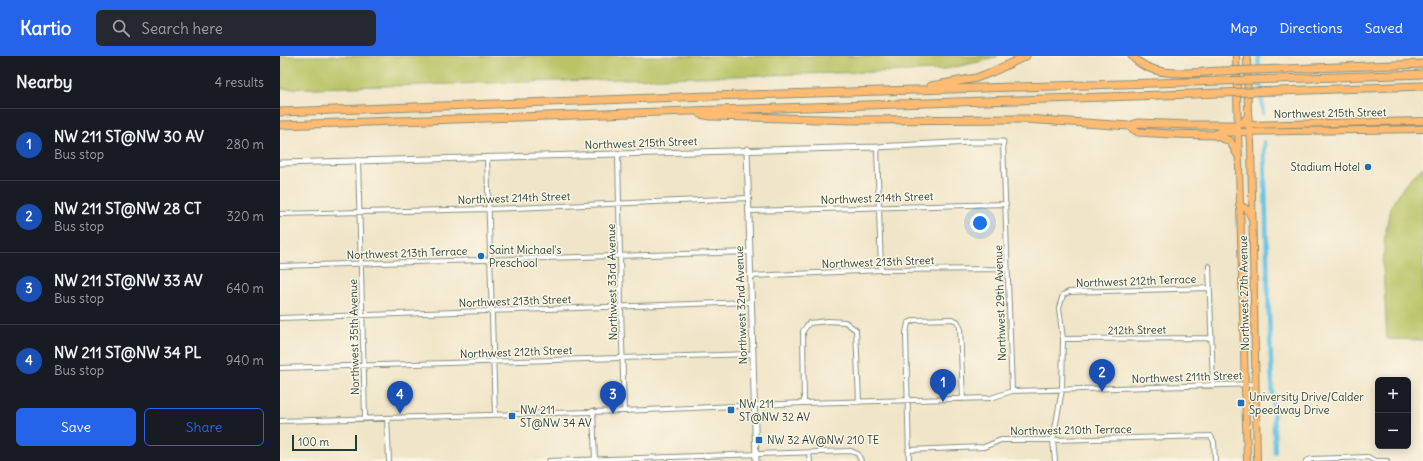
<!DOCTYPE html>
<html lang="en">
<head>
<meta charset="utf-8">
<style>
	body { margin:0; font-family:Delius,sans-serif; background:#242831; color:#f1f3f6 }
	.controls { position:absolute; right:12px; bottom:12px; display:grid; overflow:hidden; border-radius:6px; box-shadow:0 2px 10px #0003 }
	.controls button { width:36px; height:36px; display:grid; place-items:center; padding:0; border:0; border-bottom:1px solid #363941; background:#171b24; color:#f1f3f6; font:20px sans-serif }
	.scale { position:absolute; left:12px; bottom:10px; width:65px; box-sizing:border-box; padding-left:4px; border:2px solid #1f3d34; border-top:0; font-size:11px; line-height:14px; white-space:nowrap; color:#1f3d34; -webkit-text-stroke:3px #fcf5e5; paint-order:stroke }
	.you { position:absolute; left:700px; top:167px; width:14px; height:14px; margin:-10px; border:3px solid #fff; border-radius:50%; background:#1a73e8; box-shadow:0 0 0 6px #1a73e833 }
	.badge { display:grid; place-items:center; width:26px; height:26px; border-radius:50%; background:#2563eb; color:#fff; font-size:13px; font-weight:700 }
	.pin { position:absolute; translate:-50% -33px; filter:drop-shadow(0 1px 2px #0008) }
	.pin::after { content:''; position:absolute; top:21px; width:14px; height:12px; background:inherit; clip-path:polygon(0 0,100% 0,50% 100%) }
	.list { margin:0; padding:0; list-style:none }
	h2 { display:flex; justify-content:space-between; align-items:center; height:52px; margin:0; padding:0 16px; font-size:17px }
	h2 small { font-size:13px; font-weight:400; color:#9ea1a6 }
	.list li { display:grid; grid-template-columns:26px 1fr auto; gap:12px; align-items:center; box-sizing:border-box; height:72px; padding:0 16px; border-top:1px solid #363941 }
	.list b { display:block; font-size:15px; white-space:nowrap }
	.list p { margin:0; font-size:13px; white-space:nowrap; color:#9ea1a6 }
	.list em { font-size:13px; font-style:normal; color:#9ea1a6 }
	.actions { display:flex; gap:8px; padding:12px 16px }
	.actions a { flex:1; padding:9px 0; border:1px solid #2563eb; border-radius:6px; text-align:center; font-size:14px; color:#2563eb }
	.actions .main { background:#2563eb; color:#fff }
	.icon { flex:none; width:22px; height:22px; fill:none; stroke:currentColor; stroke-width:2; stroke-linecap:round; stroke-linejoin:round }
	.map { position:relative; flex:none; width:1143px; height:405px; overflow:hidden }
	header { display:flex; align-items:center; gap:24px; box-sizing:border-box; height:56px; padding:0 20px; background:#2563eb; color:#fff }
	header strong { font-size:19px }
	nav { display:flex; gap:22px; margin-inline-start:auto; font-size:14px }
	.search { width:280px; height:36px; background:#242831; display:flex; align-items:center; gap:10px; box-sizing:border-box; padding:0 14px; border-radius:6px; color:#9ea1a6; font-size:15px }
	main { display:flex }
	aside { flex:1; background:#171b24 }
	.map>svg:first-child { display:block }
</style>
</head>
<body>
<header>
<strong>Kartio</strong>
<div class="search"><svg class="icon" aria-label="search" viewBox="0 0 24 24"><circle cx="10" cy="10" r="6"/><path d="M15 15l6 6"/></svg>Search here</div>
<nav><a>Map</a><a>Directions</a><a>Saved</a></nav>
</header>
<main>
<aside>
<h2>Nearby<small>4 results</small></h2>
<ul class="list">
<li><span class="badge" style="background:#1a4fb4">1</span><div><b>NW 211 ST@NW 30 AV</b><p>Bus stop</p></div><em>280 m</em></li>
<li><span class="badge" style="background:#1a4fb4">2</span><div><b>NW 211 ST@NW 28 CT</b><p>Bus stop</p></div><em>320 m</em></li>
<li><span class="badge" style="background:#1a4fb4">3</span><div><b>NW 211 ST@NW 33 AV</b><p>Bus stop</p></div><em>640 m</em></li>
<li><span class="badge" style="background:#1a4fb4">4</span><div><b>NW 211 ST@NW 34 PL</b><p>Bus stop</p></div><em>940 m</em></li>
</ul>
<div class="actions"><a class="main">Save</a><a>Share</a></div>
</aside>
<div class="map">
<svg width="1143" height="405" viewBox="0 0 1143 405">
	<rect width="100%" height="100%" fill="#fcf5e5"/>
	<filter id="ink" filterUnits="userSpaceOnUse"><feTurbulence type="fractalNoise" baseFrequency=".025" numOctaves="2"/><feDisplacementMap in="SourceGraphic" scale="8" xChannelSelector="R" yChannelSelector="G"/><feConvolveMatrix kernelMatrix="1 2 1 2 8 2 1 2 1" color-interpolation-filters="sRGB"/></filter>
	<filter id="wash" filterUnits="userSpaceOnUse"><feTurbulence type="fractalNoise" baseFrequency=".012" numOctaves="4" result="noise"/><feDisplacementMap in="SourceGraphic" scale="16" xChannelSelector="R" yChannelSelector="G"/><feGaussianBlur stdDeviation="0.9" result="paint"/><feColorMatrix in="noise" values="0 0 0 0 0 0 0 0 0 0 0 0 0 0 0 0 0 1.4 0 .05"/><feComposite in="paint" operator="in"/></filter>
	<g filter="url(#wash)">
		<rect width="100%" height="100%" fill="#f0e5c8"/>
		<path fill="#b8c466" stroke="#6c804d" d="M 0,0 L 718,0 L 712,3 L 661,14 L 0,33 Z
			M 1143,111 L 1143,284 L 1107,283 L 1103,209 L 1105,181 L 1110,151 L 1127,126 Z"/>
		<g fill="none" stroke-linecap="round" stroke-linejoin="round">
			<path stroke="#67c2e4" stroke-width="4.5" d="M 978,0 L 983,57
				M 984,86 L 988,235 L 995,396"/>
		</g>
	</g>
	<g filter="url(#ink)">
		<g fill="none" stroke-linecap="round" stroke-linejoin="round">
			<defs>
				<path id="minor" d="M 723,86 L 732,335
					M 597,91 L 601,214
					M 338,97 L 341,251 L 344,355
					M 207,101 L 215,358
					M 78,104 L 85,361
					M 468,155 L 726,148
					M 0,158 L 209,153 L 468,142
					M 0,210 L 470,196
					M 929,210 L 933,330
					M 470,220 L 601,214 L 727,213
					M 0,262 L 470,246
					M 783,283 L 931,282
					M 0,312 L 472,298
					M 524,347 L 523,275 L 529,267 L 548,265 L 565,266 L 576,274 L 579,346
					M 313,355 L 315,403
					M 107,362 L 109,405
					M 0,365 L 344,355 L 524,347 L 711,342 L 732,335 L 976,328
					M 628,394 L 704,391 L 721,384 L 773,384 L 931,380 L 934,386 L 935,405
					M 529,398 L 530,405
					M 269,405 L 571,395 L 578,398 L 581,405
					M 629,405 L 626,277 L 628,267 L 635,264 L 672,263 L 677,265 L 680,271 L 683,343
					M 775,405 L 773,384 L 782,334 L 783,283 L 779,252 L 783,239 L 789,236 L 930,232
					M 1026,405 L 1032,403 L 1088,401 L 1095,405
					M 1095,405 L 1107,405"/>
				<path id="tertiary" d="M 467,93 L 476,405
					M 0,107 L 597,91 L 691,86 L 723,86"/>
				<path id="primary" d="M 956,0 L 967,405
					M 967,0 L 968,60 L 971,86 L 977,405
					M 967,69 L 1143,65
					M 958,76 L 1143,73
					M 959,149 C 966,152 969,154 971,161"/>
				<path id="motorway" d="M 852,0 C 873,24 913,16 942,15
					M 1004,13 L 1143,8
					M 999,23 L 1143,18
					M 651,30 L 696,22 L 712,16 L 746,0
					M 999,35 L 1143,30
					M 0,56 L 400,41 L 941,25
					M 420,58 L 430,60 L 576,64 L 746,63 L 849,70 L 858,67 L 910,69 L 958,69 L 964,66 L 968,60
					M 0,69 L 941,37
					M 849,70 L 858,76 L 891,78 L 934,79 L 940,76 L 958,76
					M 934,79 L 950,85 L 958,99"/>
			</defs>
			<use href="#minor" stroke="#88917e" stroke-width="6"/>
			<use href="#tertiary" stroke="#88917e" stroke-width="7"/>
			<use href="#primary" stroke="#88917e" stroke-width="8"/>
			<use href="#motorway" stroke="#88917e" stroke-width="9"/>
			<use href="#minor" stroke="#fff" stroke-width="4"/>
			<use href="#tertiary" stroke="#fff" stroke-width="5"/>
			<use href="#primary" stroke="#febb71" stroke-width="6"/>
			<use href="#motorway" stroke="#febb71" stroke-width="7"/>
			<defs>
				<path id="motorway-bridge" d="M 942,15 L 1004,13
					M 941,25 L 999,23
					M 941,37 L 999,35"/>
			</defs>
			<use href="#motorway-bridge" stroke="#88917e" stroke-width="9" stroke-linecap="butt"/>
			<use href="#motorway-bridge" stroke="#febb71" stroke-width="7"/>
		</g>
	</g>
	<g fill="#1f6fb2" stroke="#fcf5e5" stroke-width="1.5">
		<circle cx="1088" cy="111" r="4"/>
		<circle cx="201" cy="200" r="4"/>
		<rect x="957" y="343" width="8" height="8" rx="2"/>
		<rect x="447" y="350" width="8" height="8" rx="2"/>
		<rect x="228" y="356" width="8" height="8" rx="2"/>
		<rect x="475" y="380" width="8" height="8" rx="2"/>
	</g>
	<g text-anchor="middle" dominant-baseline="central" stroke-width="3" stroke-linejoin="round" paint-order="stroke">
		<g font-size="11" fill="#1f3d34" stroke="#fcf5e5">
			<text transform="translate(1050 57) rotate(-1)">Northwest 215th Street</text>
			<text transform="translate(361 87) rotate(-2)">Northwest 215th Street</text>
			<text transform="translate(234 142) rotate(-2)">Northwest 214th Street</text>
			<text transform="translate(597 142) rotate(-2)">Northwest 214th Street</text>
			<text transform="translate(127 197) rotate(-2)">Northwest 213th Terrace</text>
			<text transform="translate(598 206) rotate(-2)">Northwest 213th Street</text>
			<text transform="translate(856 225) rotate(-2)">Northwest 212th Terrace</text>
			<text transform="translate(332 226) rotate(-91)">Northwest 33rd Avenue</text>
			<text transform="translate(964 237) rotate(-91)">Northwest 27th Avenue</text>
			<text transform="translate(235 245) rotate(-2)">Northwest 213th Street</text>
			<text transform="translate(720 247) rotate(-92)">Northwest 29th Avenue</text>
			<text transform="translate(461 249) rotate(-92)">Northwest 32nd Avenue</text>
			<text transform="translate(857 274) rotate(-1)">212th Street</text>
			<text transform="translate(74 281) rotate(-91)">Northwest 35th Avenue</text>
			<text transform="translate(236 296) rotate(-2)">Northwest 212th Street</text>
			<text transform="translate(907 321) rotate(-2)">Northwest 211th Street</text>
			<text transform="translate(791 374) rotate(-1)">Northwest 210th Terrace</text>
		</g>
		<g font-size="11" fill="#1f3d34" stroke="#fcf5e5" text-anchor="start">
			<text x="1080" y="111" text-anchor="end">Stadium Hotel</text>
			<text x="209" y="194">Saint Michael's<tspan x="209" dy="13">Preschool</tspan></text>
			<text x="969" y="341">University Drive/Calder<tspan x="969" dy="13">Speedway Drive</tspan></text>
			<text x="459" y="348">NW 211<tspan x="459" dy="13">ST@NW 32 AV</tspan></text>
			<text x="240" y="354">NW 211<tspan x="240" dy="13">ST@NW 34 AV</tspan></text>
			<text x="487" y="384">NW 32 AV@NW 210 TE</text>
		</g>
	</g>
</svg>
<div class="controls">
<button>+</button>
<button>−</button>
</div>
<div class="scale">100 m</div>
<div class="you"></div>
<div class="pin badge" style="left:663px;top:346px;background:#1a4fb4">1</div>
<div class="pin badge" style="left:822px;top:336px;background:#1a4fb4">2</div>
<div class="pin badge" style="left:333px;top:358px;background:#1a4fb4">3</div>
<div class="pin badge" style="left:120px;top:358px;background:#1a4fb4">4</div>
</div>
</main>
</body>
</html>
